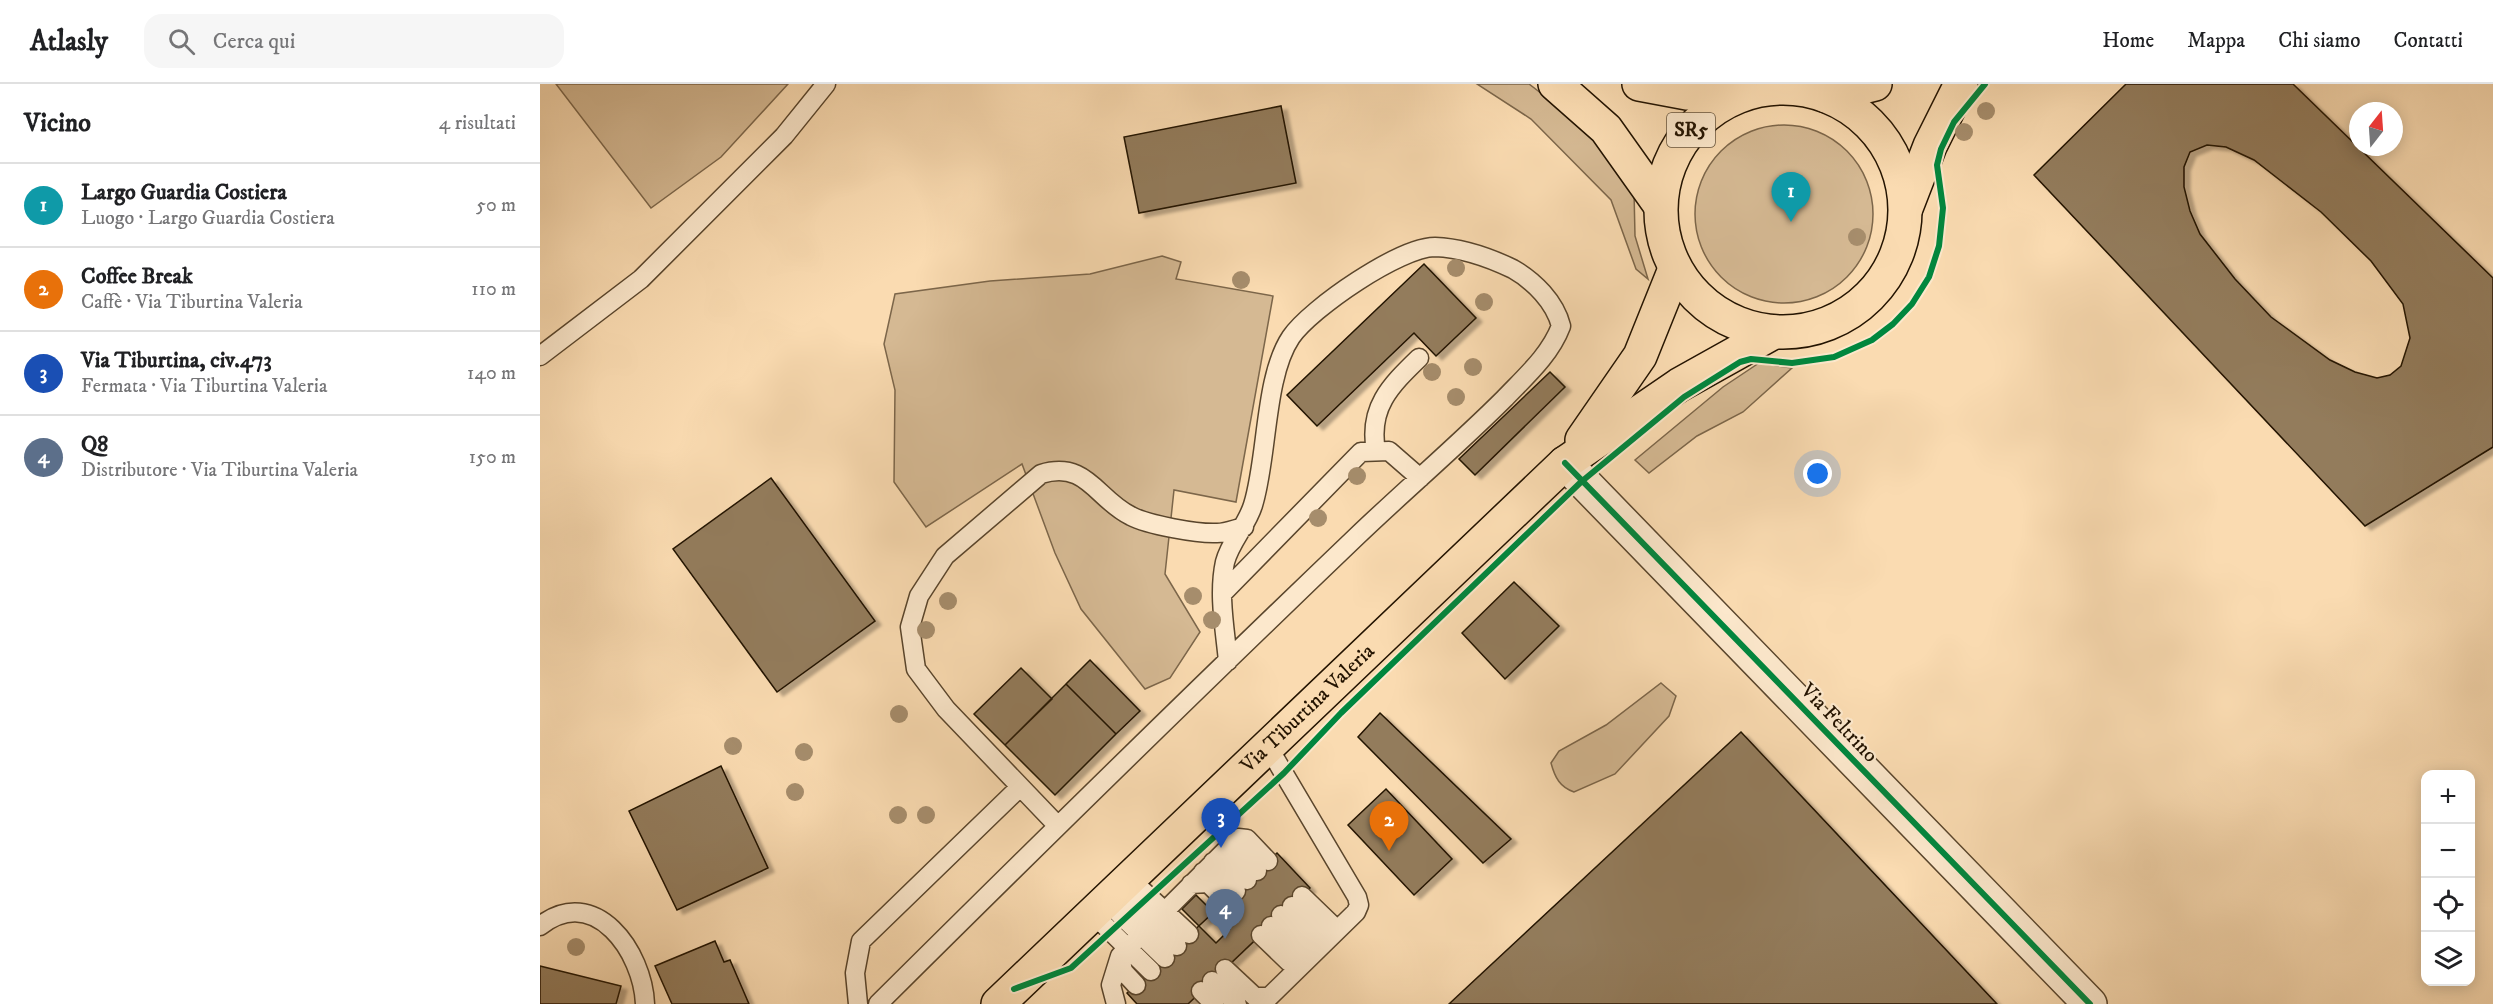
<!DOCTYPE html>
<html lang="it">
<head>
<meta charset="utf-8">
<style>
	body { margin:0; font-family:"IM FELL DW Pica",serif; background:#f6f6f6; color:#202124 }
	.controls { position:absolute; right:18px; bottom:18px; display:grid; overflow:hidden; border-radius:12px; box-shadow:0 3px 15px #0003 }
	.controls button { width:54px; height:54px; display:grid; place-items:center; padding:0; border:0; border-bottom:2px solid #e0e0e0; background:#fff; color:#202124; font:30px sans-serif }
	.compass { position:absolute; left:1809px; top:18px; width:54px; height:54px; border-radius:50%; background:#fff; box-shadow:0 3px 15px #0003; rotate:17deg }
	.you { position:absolute; left:1278px; top:390px; width:21px; height:21px; margin:-15px; border:4px solid #fff; border-radius:50%; background:#1a73e8; box-shadow:0 0 0 9px #1a73e833 }
	.badge { display:grid; place-items:center; width:39px; height:39px; border-radius:50%; background:#b45309; color:#fff; font-size:20px; font-weight:700 }
	.pin { position:absolute; translate:-50% -50px; filter:drop-shadow(0 2px 3px #0008) }
	.pin::after { content:''; position:absolute; top:32px; width:21px; height:18px; background:inherit; clip-path:polygon(0 0,100% 0,50% 100%) }
	.list { margin:0; padding:0; list-style:none }
	h2 { display:flex; justify-content:space-between; align-items:center; height:78px; margin:0; padding:0 24px; font-size:26px }
	h2 small { font-size:20px; font-weight:400; color:#757577 }
	.list li { display:grid; grid-template-columns:39px 1fr auto; gap:18px; align-items:center; box-sizing:border-box; height:84px; padding:0 24px; border-top:2px solid #e0e0e0 }
	.list b { display:block; font-size:22px; white-space:nowrap }
	.list p { margin:0; font-size:20px; white-space:nowrap; color:#757577 }
	.list em { font-size:20px; font-style:normal; color:#757577 }
	.icon { flex:none; width:33px; height:33px; fill:none; stroke:currentColor; stroke-width:2; stroke-linecap:round; stroke-linejoin:round }
	.map { position:relative; flex:none; width:1953px; height:920px; overflow:hidden }
	header { display:flex; align-items:center; gap:36px; box-sizing:border-box; height:84px; padding:0 30px; background:#fff; border-bottom:2px solid #e0e0e0 }
	header strong { font-size:28px }
	nav { display:flex; gap:33px; margin-inline-start:auto; font-size:21px }
	.search { width:420px; height:54px; background:#f6f6f6; display:flex; align-items:center; gap:15px; box-sizing:border-box; padding:0 21px; border-radius:18px; color:#757577; font-size:22px }
	main { display:flex }
	aside { flex:1; background:#fff }
	.map>svg:first-child { display:block }
</style>
</head>
<body>
<header>
<strong>Atlasly</strong>
<div class="search"><svg class="icon" aria-label="search" viewBox="0 0 24 24"><circle cx="10" cy="10" r="6"/><path d="M15 15l6 6"/></svg>Cerca qui</div>
<nav><a>Home</a><a>Mappa</a><a>Chi siamo</a><a>Contatti</a></nav>
</header>
<main>
<aside>
<h2>Vicino<small>4 risultati</small></h2>
<ul class="list">
<li><span class="badge" style="background:#0f9aa8">1</span><div><b>Largo Guardia Costiera</b><p>Luogo · Largo Guardia Costiera</p></div><em>50 m</em></li>
<li><span class="badge" style="background:#e8710a">2</span><div><b>Coffee Break</b><p>Caffè · Via Tiburtina Valeria</p></div><em>110 m</em></li>
<li><span class="badge" style="background:#1a4fb4">3</span><div><b>Via Tiburtina, civ.473</b><p>Fermata · Via Tiburtina Valeria</p></div><em>140 m</em></li>
<li><span class="badge" style="background:#5c6f8a">4</span><div><b>Q8</b><p>Distributore · Via Tiburtina Valeria</p></div><em>150 m</em></li>
</ul>
</aside>
<div class="map">
<svg width="1953" height="920" viewBox="0 0 1953 920">
	<defs>
		<filter id="shadow"><feDropShadow dx="6" dy="4" stdDeviation="1.5" flood-color="#0004"/></filter>
	</defs>
	<rect width="100%" height="100%" fill="#fadbb1"/>
	<filter id="stains"><feTurbulence type="fractalNoise" baseFrequency=".00333" numOctaves="4"/><feColorMatrix values="0 0 0 0 .2 0 0 0 0 .09 0 0 0 0 .02 0 0 0 .5 -.17"/></filter>
	<radialGradient id="worn" r=".72"><stop offset=".6" stop-color="#630" stop-opacity="0"/><stop offset="1" stop-color="#630" stop-opacity=".3"/></radialGradient>
	<path fill="#d5b993" stroke="#7c664a" stroke-width="1.5" d="M 16,0 L 248,0 L 181,73 L 111,124 Z
		M 937,0 L 989,0 L 1032,33 L 1054,55 L 1094,107 L 1095,152 L 1108,195 L 1096,185 L 1071,116 L 991,35 Z
		M1155 130a89 89 0 1 1 178 0a89 89 0 1 1-178 0Z
		M 622,172 L 641,178 L 636,195 L 733,212 L 696,418 L 634,406 L 625,490 L 660,548 L 630,594 L 605,605 L 541,525 L 515,469 L 482,380 L 386,443 L 354,398 L 355,306 L 344,260 L 355,210 L 450,197 L 550,190 Z
		M 1219,279 L 1252,284 L 1203,328 L 1157,352 L 1109,389 L 1095,376 L 1183,303 Z
		M 1121,599 L 1136,612 L 1129,632 L 1075,690 L 1034,708 C 1020,703 1015,694 1011,679 L 1019,667 L 1066,641 Z"/>
	<path fill="#937b5c" stroke="#231300" stroke-width="1.5" fill-rule="evenodd" filter="url(#shadow)" d="M 1586,0 L 1753,0 L 1953,194 L 1953,363 L 1825,442 L 1494,91 ZM 1667,61 L 1686,63 L 1714,76 L 1781,128 L 1831,177 L 1863,220 L 1870,254 L 1861,282 L 1850,291 L 1837,294 L 1815,288 L 1790,276 L 1731,233 L 1695,195 L 1660,150 L 1650,127 L 1644,103 L 1644,83 L 1650,68 Z
		M 741,22 L 756,99 L 599,129 L 584,53 Z
		M 884,180 L 936,234 L 896,272 L 874,249 L 777,342 L 747,311 Z
		M 1010,288 L 1025,303 L 935,391 L 919,375 Z
		M 231,394 L 335,537 L 237,608 L 133,465 Z
		M 974,498 L 1019,542 L 965,595 L 922,549 Z
		M 550,576 L 600,627 L 576,650 L 526,600 Z
		M 481,584 L 512,615 L 465,661 L 434,630 Z
		M 526,600 L 576,650 L 515,711 L 465,661 Z
		M 840,629 L 971,755 L 943,779 L 818,653 Z
		M 1201,648 L 1457,920 L 909,920 Z
		M 181,682 L 228,784 L 137,826 L 89,727 Z
		M 846,705 L 912,775 L 874,811 L 808,741 Z
		M 737,769 L 770,804 L 648,920 L 597,920 L 587,909 Z
		M 656,811 L 690,845 L 676,859 L 642,825 Z
		M 175,857 L 184,878 L 190,876 L 209,920 L 132,920 L 115,882 Z
		M 0,882 L 81,902 L 76,920 L 0,920 Z"/>
	<g fill="none" stroke-linecap="round" stroke-linejoin="round">
		<defs>
			<path id="service" d="M 0,272 L 101,195 L 244,52 L 286,0
				M 836,367 C 828,324 850,302 879,274
				M 682,510 L 821,368 L 849,367 L 880,394
				M 518,742 L 406,625 L 376,585 L 370,543 L 379,512 L 405,472 L 501,390 C 547,376 556,415 591,432 C 608,441 658,450 677,449 C 686,449 695,445 704,443
				M 687,765 L 700,769 L 717,787
				M 673,778 L 687,779 L 707,796
				M 663,788 L 677,789 L 696,807
				M 589,794 L 649,850
				M 651,800 L 668,799 L 686,817
				M 578,805 L 637,862
				M 762,812 L 791,840 L 792,850
				M 565,816 L 625,874
				M 752,822 L 780,850 L 792,850
				M 552,829 L 611,887
				M 741,831 L 770,859 L 782,861
				M 0,842 C 55,799 103,868 105,920
				M 721,851 L 749,878 L 762,880 L 759,868 L 731,842
				M 580,872 L 583,887 L 596,901
				M 685,885 L 715,913 L 729,913
				M 672,897 L 697,920
				M 661,907 L 674,920
				M 318,920 L 315,889 L 321,857 L 480,703
				M 338,920 C 496,763 655,607 816,453 C 865,406 917,362 965,314 C 986,292 1010,271 1021,242 C 1015,218 994,197 973,185 C 948,173 923,164 895,163 C 860,163 771,224 751,253 C 724,293 728,373 713,421 C 707,441 690,458 685,478 C 678,510 685,545 688,577
				M 576,920 L 571,901 L 580,872 L 698,754 L 707,755 L 728,777
				M 722,920 L 816,828 L 819,821 L 817,813 L 727,661"/>
			<path id="minor" d="M 1025,379 L 1550,920"/>
			<g id="primary">
				<circle cx="1243" cy="126" r="122"/>
				<path d="M 1287,12 L 1335,0"/>
				<path d="M 1366,124 L 1390,62 L 1421,0"/>
				<path d="M 1042,356 L 1100,272 L 1135,185"/>
				<path id="s1" d="M 458,920 L 1025,379 L 1139,301 L 1234,248"/>
			</g>
			<path id="trunk" d="M 1015,0 L 1066,45 L 1120,121
				M 1099,0 L 1147,9 L 1203,10"/>
		</defs>
		<use href="#service" stroke="#59452c" stroke-width="21"/>
		<use href="#minor" stroke="#59452c" stroke-width="36"/>
		<use href="#primary" stroke="#231300" stroke-width="36"/>
		<use href="#trunk" stroke="#231300" stroke-width="36"/>
		<use href="#service" stroke="#fce8cc" stroke-width="18"/>
		<use href="#minor" stroke="#fce8cc" stroke-width="33"/>
		<use href="#primary" stroke="#fadbb1" stroke-width="33"/>
		<use href="#trunk" stroke="#fadbb1" stroke-width="33"/>
		<defs>
			<path id="cycleway" d="M 1025,379 L 1550,920
				M 474,905 L 531,884 L 744,689 L 801,629 L 1041,398 L 1144,313 L 1200,278 L 1211,275 L 1252,279 L 1294,273 L 1332,256 L 1353,240 L 1372,220 L 1389,193 L 1399,162 L 1403,124 L 1397,81 L 1401,65 L 1414,38 L 1445,0"/>
		</defs>
		<use href="#cycleway" stroke="#fce8cc" stroke-width="10"/>
		<use href="#cycleway" stroke="#00873e" stroke-width="6"/>
	</g>
	<g fill="#a68d6c">
		<circle cx="1446" cy="27" r="9"/>
		<circle cx="1424" cy="48" r="9"/>
		<circle cx="1317" cy="153" r="9"/>
		<circle cx="916" cy="184" r="9"/>
		<circle cx="701" cy="196" r="9"/>
		<circle cx="944" cy="218" r="9"/>
		<circle cx="933" cy="283" r="9"/>
		<circle cx="892" cy="288" r="9"/>
		<circle cx="916" cy="313" r="9"/>
		<circle cx="817" cy="392" r="9"/>
		<circle cx="778" cy="434" r="9"/>
		<circle cx="653" cy="512" r="9"/>
		<circle cx="408" cy="517" r="9"/>
		<circle cx="672" cy="536" r="9"/>
		<circle cx="386" cy="546" r="9"/>
		<circle cx="359" cy="630" r="9"/>
		<circle cx="193" cy="662" r="9"/>
		<circle cx="264" cy="668" r="9"/>
		<circle cx="255" cy="708" r="9"/>
		<circle cx="358" cy="731" r="9"/>
		<circle cx="386" cy="731" r="9"/>
		<circle cx="36" cy="863" r="9"/>
	</g>
	<g text-anchor="middle" dominant-baseline="central" stroke-width="4.5" stroke-linejoin="round" paint-order="stroke">
		<rect fill="#fce8cc" stroke="#64533d" stroke-width="1.5" x="1127" y="29" width="48" height="34" rx="4.5"/>
		<g font-size="20" font-weight="bold" fill="#231300">
			<text x="1151" y="46">SR5</text>
		</g>
		<g font-size="21" fill="#231300" stroke="#fce8cc">
			<text stroke="none"><textPath href="#s1" startOffset="428">Via Tiburtina Valeria</textPath></text>
			<text transform="translate(1299 639) rotate(46)">Via Feltrino</text>
		</g>
	</g>
	<rect width="100%" height="100%" filter="url(#stains)"/>
	<rect width="100%" height="100%" fill="url(#worn)"/>
</svg>
<div class="controls">
<button>+</button>
<button>−</button>
<button><svg class="icon" aria-label="locate" viewBox="0 0 24 24"><circle cx="12" cy="12" r="6"/><path d="M12 2v4M12 18v4M2 12h4M18 12h4"/></svg></button>
<button><svg class="icon" aria-label="layers" viewBox="0 0 24 24"><path d="M12 4l9 5-9 5-9-5zM3 14l9 5 9-5"/></svg></button>
</div>
<svg class="compass" viewBox="-18 -18 36 36"><path d="M0-13l5 13h-10z" fill="#e53935"/><path d="M0 13l5-13h-10z" fill="#757577"/></svg>
<div class="you"></div>
<div class="pin badge" style="left:1251px;top:138px;background:#0f9aa8">1</div>
<div class="pin badge" style="left:849px;top:767px;background:#e8710a">2</div>
<div class="pin badge" style="left:681px;top:764px;background:#1a4fb4">3</div>
<div class="pin badge" style="left:685px;top:855px;background:#5c6f8a">4</div>
</div>
</main>
</body>
</html>
